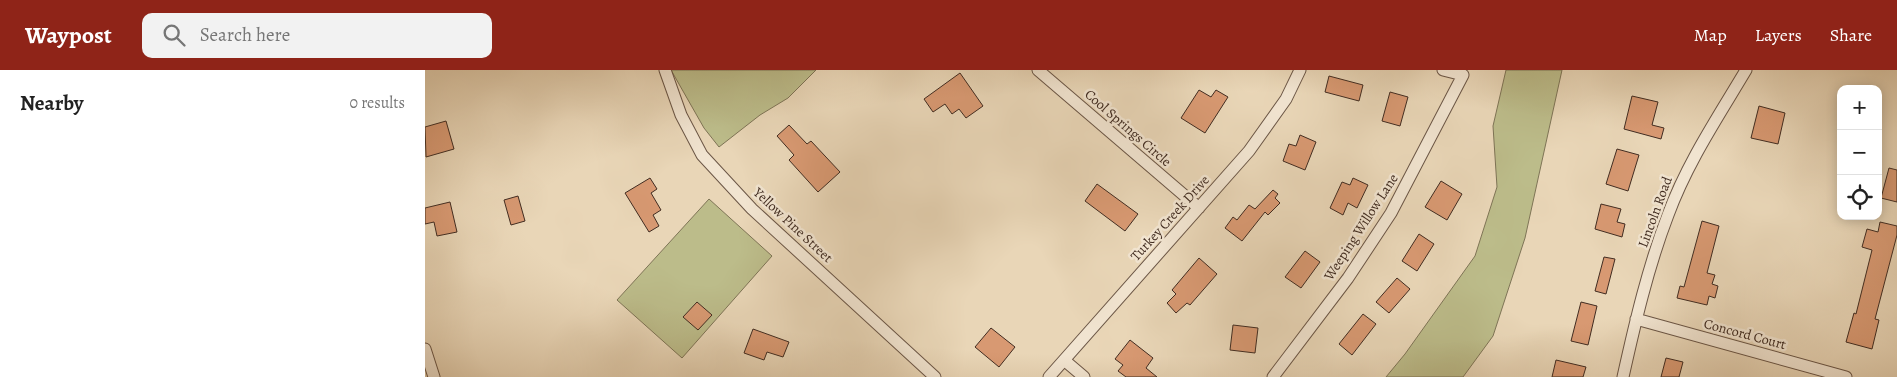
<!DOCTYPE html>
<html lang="en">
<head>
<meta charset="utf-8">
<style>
	body { margin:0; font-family:Alegreya,serif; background:#f2f2f2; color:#222 }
	.controls { position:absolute; right:15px; top:15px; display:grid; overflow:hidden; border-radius:10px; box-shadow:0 2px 12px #0003 }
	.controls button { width:45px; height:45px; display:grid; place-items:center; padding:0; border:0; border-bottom:1px solid #e0e0e0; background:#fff; color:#222; font:25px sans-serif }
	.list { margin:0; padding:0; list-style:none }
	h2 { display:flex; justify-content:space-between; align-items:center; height:65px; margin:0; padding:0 20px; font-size:21px }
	h2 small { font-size:16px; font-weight:400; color:#767676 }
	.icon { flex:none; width:28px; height:28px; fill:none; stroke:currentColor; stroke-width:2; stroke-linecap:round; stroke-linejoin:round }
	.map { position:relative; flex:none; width:1472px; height:307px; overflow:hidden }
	header { display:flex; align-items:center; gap:30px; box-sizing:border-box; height:70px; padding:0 25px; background:#8f2418; color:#fff }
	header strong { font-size:24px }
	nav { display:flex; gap:28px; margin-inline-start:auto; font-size:18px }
	.search { width:350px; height:45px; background:#f2f2f2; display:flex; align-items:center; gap:12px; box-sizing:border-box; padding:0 18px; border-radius:10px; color:#767676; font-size:19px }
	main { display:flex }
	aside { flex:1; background:#fff }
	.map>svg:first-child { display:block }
</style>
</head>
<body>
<header>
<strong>Waypost</strong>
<div class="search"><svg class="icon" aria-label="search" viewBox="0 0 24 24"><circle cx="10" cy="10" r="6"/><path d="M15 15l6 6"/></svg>Search here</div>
<nav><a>Map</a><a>Layers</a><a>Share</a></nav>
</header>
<main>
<aside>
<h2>Nearby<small>0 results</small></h2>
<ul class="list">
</ul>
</aside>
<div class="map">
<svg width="1472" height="307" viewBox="0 0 1472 307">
	<rect width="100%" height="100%" fill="#e9d6b7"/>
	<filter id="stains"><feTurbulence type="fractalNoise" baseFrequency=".004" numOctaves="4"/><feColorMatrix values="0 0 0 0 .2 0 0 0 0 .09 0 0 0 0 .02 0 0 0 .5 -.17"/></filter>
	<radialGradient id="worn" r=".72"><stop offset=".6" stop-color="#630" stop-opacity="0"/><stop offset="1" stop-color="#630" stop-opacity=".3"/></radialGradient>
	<path fill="#bcbc8a" stroke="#7e7456" d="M 246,0 L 391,0 L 363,28 L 335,45 L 294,77 L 279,58 Z
		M 1081,0 L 1137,0 L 1100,168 L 1068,266 L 1038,307 L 961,307 L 980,284 L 1050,186 L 1072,117 L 1068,56 Z
		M 284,129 L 347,186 L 257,288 L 192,230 Z"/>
	<path fill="#d89972" stroke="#412c21" d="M 535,3 L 558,36 L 541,48 L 534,39 L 527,44 L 520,34 L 508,42 L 499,29 Z
		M 904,6 L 938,15 L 934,31 L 900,22 Z
		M 774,20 L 786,27 L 791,20 L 803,27 L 780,63 L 756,48 Z
		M 965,22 L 983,27 L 975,56 L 957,51 Z
		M 1207,26 L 1233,32 L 1227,55 L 1239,58 L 1236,69 L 1199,59 Z
		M 1334,36 L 1360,43 L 1353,74 L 1326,68 Z
		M 21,51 L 29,79 L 1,87 L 0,57 Z
		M 364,55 L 382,74 L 386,71 L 415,102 L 393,122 L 364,90 L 369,85 L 352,66 Z
		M 875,65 L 891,72 L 880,100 L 858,91 L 864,74 L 871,76 Z
		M 1192,79 L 1214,85 L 1203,121 L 1181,114 Z
		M 1464,98 L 1472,100 L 1472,132 L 1456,128 Z
		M 225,108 L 232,119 L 226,123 L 236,140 L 228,145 L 234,156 L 224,162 L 200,123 Z
		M 928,108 L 943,115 L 932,138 L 923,133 L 918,145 L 905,138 L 917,112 L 925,115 Z
		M 1016,111 L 1037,124 L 1022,150 L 1000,137 Z
		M 672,114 L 713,144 L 700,161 L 660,131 Z
		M 848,120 L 853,124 L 850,128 L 855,133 L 843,145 L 840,142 L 817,171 L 800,158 L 808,147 L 812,150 L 824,135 L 830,139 Z
		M 93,126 L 100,151 L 86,155 L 79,130 Z
		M 25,132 L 32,162 L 12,166 L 9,152 L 0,154 L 0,138 Z
		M 1176,134 L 1196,139 L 1192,152 L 1200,154 L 1197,167 L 1170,159 Z
		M 1277,151 L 1294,156 L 1282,203 L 1290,205 L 1287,214 L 1293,216 L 1290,228 L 1284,226 L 1282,235 L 1252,228 L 1255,216 L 1259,217 Z
		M 1455,152 L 1472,156 L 1472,165 L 1450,249 L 1454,250 L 1447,279 L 1421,272 L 1429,243 L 1431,244 L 1447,180 L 1437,177 L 1442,159 L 1453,162 Z
		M 994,164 L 1009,174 L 992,201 L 977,191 Z
		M 880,181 L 895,192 L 876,218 L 860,207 Z
		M 1179,187 L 1190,189 L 1181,224 L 1170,221 Z
		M 774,188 L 792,204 L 765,235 L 762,233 L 751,243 L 742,233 L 751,224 L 747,220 Z
		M 972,208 L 985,219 L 964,243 L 951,232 Z
		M 272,232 L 287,245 L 273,260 L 258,247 Z
		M 1156,232 L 1172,236 L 1163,275 L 1146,271 Z
		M 938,244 L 951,254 L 927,285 L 914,274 Z
		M 808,255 L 833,258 L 830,283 L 805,280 Z
		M 566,258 L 590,277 L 574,297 L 550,277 Z
		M 328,259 L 364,272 L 358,287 L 342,282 L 339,290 L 319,283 Z
		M 705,270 L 728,288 L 721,298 L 732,307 L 701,307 L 693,301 L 698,295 L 690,289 Z
		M 1241,288 L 1258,292 L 1254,307 L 1236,307 Z
		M 1131,290 L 1161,297 L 1158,307 L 1127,307 Z"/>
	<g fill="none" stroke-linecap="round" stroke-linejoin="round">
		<defs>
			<path id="minor" d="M 240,0 L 256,45 L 277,85 L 327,139 L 510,307
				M 613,0 L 774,138
				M 1211,249 L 1421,307
				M 0,279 L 9,307
				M 639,290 L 659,307
				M 624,307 L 824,81 L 861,29 L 875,0
				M 848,307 L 923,208 L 966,143 L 1038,5 L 1018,0
				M 1198,307 C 1210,253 1223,197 1243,145 C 1262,93 1293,47 1321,0"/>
		</defs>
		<use href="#minor" stroke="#6b5646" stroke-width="13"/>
		<use href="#minor" stroke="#f1e4d0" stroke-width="11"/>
	</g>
	<g text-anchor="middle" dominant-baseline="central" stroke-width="5" stroke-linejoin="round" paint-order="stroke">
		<g font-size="14" fill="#412c21" stroke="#f1e4d0">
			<text transform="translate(703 58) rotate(41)">Cool Springs Circle</text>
			<text transform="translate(1230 142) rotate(-70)">Lincoln Road</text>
			<text transform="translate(745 148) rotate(-48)">Turkey Creek Drive</text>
			<text transform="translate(368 155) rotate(43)">Yellow Pine Street</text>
			<text transform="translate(936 157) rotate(-57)">Weeping Willow Lane</text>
			<text transform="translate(1320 264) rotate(15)">Concord Court</text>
		</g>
	</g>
	<rect width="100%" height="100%" filter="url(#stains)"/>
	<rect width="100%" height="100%" fill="url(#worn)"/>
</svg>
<div class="controls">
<button>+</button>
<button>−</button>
<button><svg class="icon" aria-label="locate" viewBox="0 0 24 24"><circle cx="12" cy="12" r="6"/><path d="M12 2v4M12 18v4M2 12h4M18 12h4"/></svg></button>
</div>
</div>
</main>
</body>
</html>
